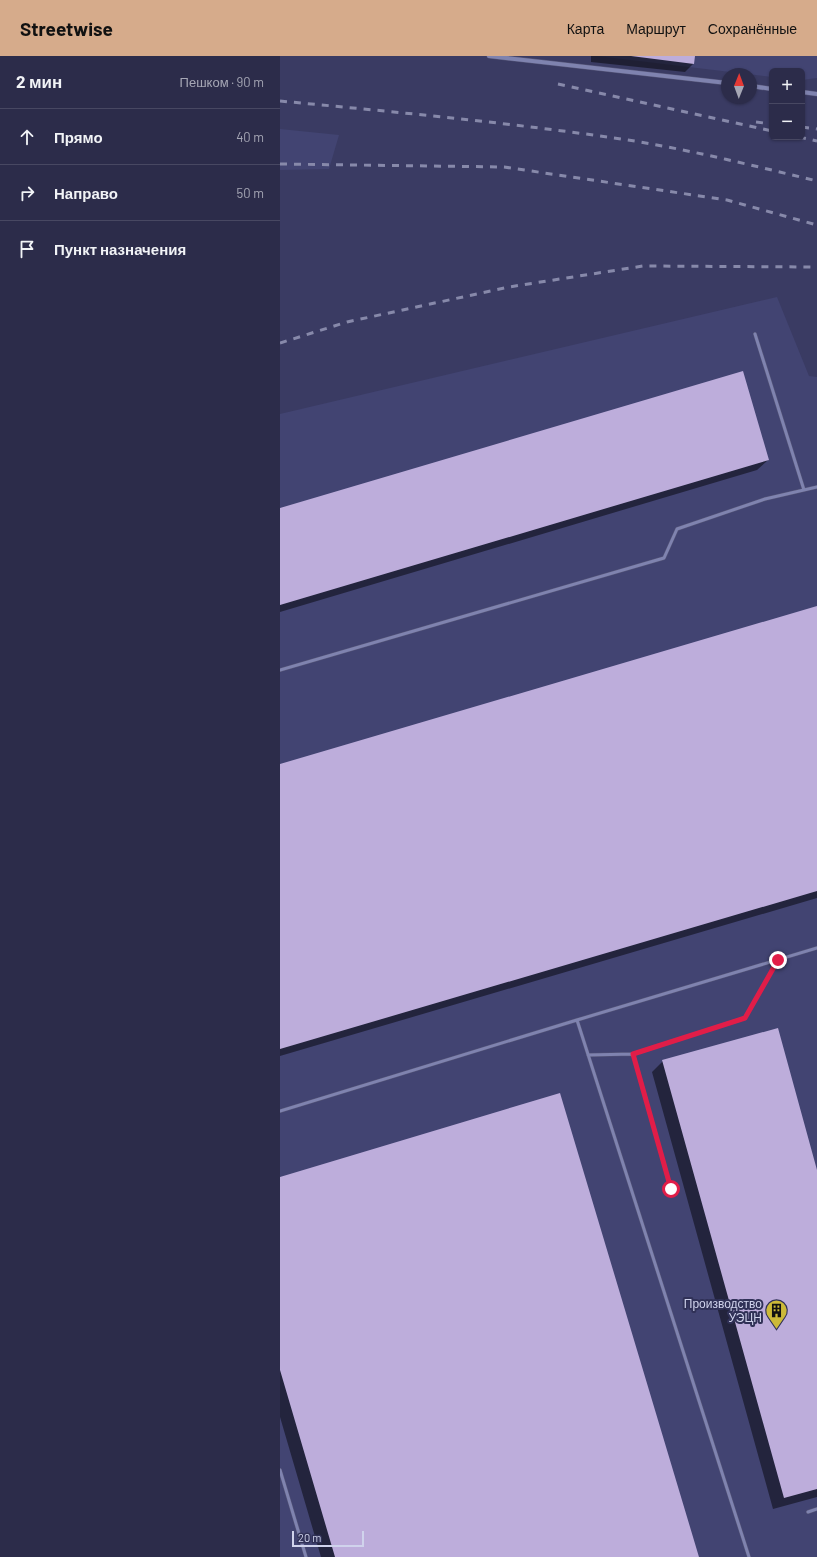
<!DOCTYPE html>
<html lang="ru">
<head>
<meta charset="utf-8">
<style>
	body { margin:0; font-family:Barlow,sans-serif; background:#383854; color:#f1f3f6 }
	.controls { position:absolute; right:12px; top:12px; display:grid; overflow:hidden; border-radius:6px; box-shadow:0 1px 3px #0004 }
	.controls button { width:36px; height:36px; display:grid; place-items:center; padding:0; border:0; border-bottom:1px solid #484862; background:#2c2c4a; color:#f1f3f6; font:20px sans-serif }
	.compass { position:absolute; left:441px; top:12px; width:36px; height:36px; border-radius:50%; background:#2c2c4a; box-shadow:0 1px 3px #0004; rotate:1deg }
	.scale { position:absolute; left:12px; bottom:10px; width:72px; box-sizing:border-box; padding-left:4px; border:2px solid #d0d3ec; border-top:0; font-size:11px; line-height:14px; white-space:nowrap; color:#d0d3ec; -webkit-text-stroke:3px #303157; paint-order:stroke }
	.stop { position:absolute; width:12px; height:12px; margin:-9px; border:3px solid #e11d48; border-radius:50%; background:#fff }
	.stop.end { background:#e11d48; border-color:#fff; box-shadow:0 1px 4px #0008 }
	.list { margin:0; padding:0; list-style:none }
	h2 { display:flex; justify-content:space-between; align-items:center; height:52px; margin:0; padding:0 16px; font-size:17px }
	h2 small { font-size:13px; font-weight:400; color:#a6a7b5 }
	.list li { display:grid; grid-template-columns:26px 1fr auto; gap:12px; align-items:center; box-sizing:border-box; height:56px; padding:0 16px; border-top:1px solid #484862 }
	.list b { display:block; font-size:15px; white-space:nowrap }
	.list em { font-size:13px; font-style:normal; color:#a6a7b5 }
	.icon { flex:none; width:22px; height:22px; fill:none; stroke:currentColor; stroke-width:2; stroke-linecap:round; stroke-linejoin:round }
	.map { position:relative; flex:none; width:537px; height:1501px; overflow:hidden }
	header { display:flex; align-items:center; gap:24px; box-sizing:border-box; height:56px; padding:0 20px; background:#d6ab8b; color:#111 }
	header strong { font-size:19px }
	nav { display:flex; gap:22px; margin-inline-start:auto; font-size:14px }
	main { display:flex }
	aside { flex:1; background:#2c2c4a }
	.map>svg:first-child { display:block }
</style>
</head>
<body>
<header>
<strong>Streetwise</strong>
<nav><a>Карта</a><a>Маршрут</a><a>Сохранённые</a></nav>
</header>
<main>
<aside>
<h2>2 мин<small>Пешком · 90 m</small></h2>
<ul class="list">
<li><svg class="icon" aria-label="ahead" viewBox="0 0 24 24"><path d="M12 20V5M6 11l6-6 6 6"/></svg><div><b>Прямо</b></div><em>40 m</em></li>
<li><svg class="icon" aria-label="right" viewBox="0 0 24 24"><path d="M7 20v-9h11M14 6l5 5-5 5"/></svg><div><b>Направо</b></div><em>50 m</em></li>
<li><svg class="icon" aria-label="arrive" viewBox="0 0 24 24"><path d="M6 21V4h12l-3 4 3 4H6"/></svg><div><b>Пункт назначения</b></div></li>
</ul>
</aside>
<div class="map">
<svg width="537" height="1501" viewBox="0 0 537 1501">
	<rect width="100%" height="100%" fill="#3a3b63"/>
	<path fill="#424472" d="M 317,0 L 537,0 L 537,22 L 522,24 L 522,15 L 492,15 L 492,21 Z
		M 0,73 L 59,79 L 49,113 L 0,114 Z
		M 497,241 L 529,320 L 537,321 L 537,1501 L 0,1501 L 0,358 Z"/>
	<path fill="#0007" d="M 311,0 L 414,0 L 413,8 L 405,16 L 311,6 Z
		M 488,404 L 477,414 L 0,556 L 0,453 Z
		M 537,551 L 537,842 L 0,1000 L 0,709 Z
		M 383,1005 L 537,1118 L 537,1441 L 493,1453 L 372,1016 Z
		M 0,1122 L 418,1501 L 41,1501 L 0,1361 Z"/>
	<path fill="#bdaddb" d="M 351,0 L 415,0 L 414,8 Z
		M 463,315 L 489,404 L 0,549 L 0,452 Z
		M 537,550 L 537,835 L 0,993 L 0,708 Z
		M 498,972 L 537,1114 L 537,1433 L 504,1442 L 382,1004 Z
		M 280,1037 L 419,1501 L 55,1501 L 0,1314 L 0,1121 Z"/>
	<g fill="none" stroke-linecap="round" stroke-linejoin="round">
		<defs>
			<path id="lane" d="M 475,278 L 524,434
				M 0,614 L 384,502 L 397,473 L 485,443 L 537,431
				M 297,964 L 537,892
				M 353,998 L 391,1133
				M 308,999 L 353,998 L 465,962 L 498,904
				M 0,1055 L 297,964 L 469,1501
				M 0,1414 L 26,1501
				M 528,1456 L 537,1453"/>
			<path id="street" d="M 209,0 L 447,27
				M 471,30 L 492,33
				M 522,36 L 537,38"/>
		</defs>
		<use href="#lane" stroke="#565678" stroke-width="4"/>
		<use href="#street" stroke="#565678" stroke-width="5"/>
		<use href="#lane" stroke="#7f83af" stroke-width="3"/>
		<use href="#street" stroke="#7f83af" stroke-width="4"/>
		<path stroke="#8789aa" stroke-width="3" stroke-dasharray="7 7" stroke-linecap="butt" d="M 278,28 L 492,75
			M 0,45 C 116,56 233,67 348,84 C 411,94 475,110 537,125
			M 476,66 L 492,68
			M 522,71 L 537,73
			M 519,81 L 537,85
			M 0,108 L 224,111 L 447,144 L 537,169
			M 0,287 L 67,266 L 229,231 L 363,210 L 537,211"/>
	</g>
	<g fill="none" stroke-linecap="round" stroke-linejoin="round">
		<path stroke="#e11d48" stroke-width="5" d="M 391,1133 L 353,998 L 465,962 L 498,904"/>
	</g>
	<defs>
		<symbol id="building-pin" viewBox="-11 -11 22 30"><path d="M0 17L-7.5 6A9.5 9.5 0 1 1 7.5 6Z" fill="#ccb938" stroke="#303157"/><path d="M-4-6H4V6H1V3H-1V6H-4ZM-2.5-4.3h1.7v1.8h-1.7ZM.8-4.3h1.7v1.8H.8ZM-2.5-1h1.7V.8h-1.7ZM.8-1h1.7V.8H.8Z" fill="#111"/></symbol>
	</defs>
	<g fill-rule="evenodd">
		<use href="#building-pin" x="484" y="1242" width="25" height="34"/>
	</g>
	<g text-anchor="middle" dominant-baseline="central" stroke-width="4" stroke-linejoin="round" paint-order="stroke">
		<g font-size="12" fill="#d0d3ec" stroke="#303157" text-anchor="end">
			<text x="482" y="1247">Производство<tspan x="482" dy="14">УЭЦН</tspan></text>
		</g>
	</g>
</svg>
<div class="controls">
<button>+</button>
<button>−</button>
</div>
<svg class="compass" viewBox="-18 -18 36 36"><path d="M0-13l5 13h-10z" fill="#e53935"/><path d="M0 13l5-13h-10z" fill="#a6a7b5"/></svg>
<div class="scale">20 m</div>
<div class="stop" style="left:391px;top:1133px"></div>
<div class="stop end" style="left:498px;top:904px"></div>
</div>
</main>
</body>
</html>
